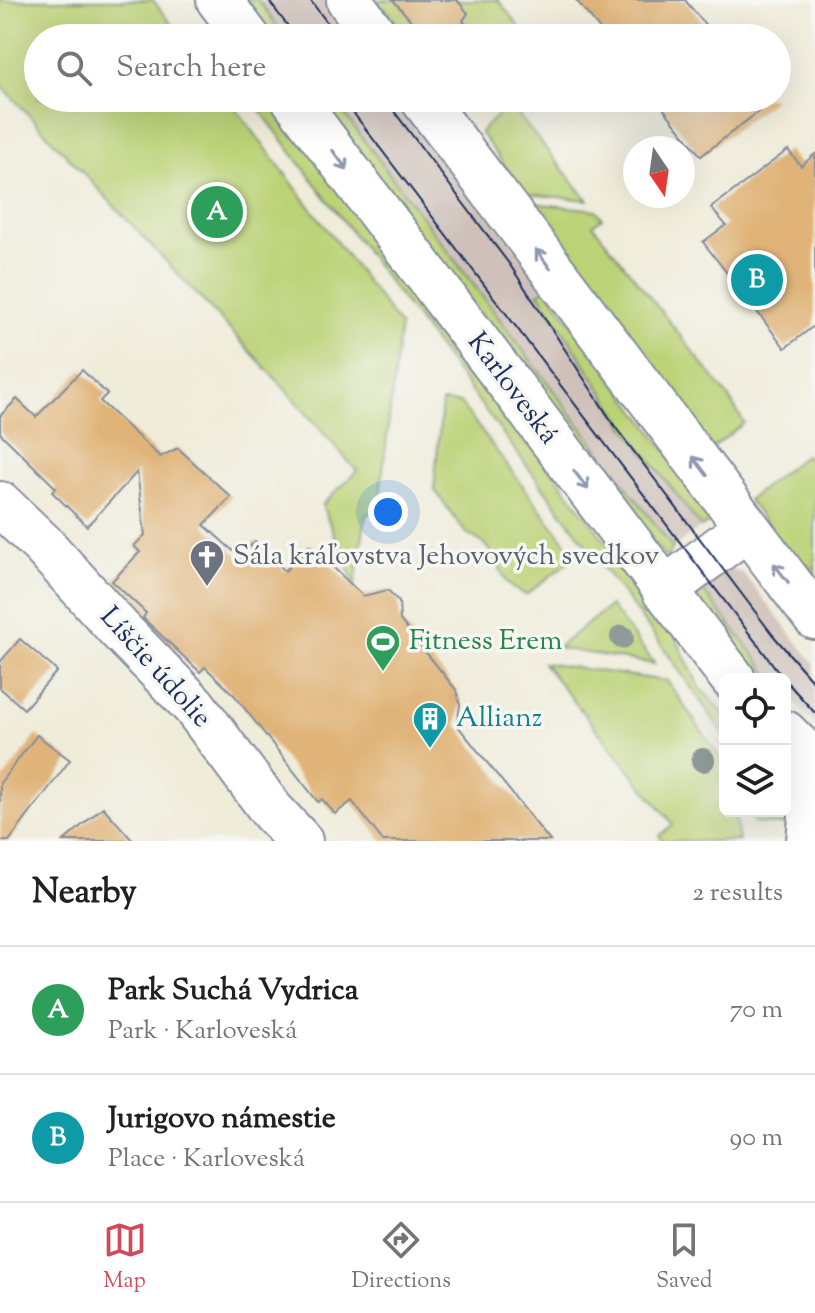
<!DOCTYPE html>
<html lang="en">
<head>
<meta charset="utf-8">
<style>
	body { margin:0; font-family:"Sorts Mill Goudy",serif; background:#f2f2f2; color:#202124 }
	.controls { position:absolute; right:24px; bottom:24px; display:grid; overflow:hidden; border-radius:12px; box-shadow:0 8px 32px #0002 }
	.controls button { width:72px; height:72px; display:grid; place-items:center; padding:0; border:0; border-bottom:2px solid #e0e0e0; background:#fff; color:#202124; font:40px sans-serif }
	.compass { position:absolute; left:623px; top:136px; width:72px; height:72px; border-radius:50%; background:#fff; box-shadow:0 8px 32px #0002; rotate:167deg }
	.you { position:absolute; left:388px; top:512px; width:28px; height:28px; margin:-20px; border:6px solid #fff; border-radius:50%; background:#1a73e8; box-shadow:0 0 0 12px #1a73e833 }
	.badge { display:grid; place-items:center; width:52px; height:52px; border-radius:50%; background:#d1495b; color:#fff; font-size:26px; font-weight:700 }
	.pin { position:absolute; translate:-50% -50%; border:4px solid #fff; box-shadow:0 2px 8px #0006 }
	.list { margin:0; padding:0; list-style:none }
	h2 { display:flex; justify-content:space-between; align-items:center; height:104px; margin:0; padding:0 32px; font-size:34px }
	h2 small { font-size:26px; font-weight:400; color:#757577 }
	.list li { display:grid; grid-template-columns:52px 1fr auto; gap:24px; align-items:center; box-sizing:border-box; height:128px; padding:0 32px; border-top:2px solid #e0e0e0 }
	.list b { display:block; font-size:30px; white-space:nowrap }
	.list p { margin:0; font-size:26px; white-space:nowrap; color:#757577 }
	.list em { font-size:26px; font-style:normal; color:#757577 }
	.icon { flex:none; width:44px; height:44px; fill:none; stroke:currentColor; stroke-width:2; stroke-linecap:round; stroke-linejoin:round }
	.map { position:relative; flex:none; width:815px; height:841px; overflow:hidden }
	.search { position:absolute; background:#fff; box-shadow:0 8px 32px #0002; left:24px; right:24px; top:24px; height:88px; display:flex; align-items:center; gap:20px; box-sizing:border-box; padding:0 28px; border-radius:44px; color:#757577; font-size:30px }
	.sheet { height:360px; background:#fff }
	nav { display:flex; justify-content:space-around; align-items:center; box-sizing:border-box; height:112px; border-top:2px solid #e0e0e0; background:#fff; font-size:22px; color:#757577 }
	nav a { display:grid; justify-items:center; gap:4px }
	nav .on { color:#d1495b }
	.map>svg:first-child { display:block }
</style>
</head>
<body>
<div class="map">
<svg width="815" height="841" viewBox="0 0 815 841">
	<rect width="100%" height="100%" fill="#f6f6f2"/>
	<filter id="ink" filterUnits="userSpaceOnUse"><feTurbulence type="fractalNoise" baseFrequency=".0125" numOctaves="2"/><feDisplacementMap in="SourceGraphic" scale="16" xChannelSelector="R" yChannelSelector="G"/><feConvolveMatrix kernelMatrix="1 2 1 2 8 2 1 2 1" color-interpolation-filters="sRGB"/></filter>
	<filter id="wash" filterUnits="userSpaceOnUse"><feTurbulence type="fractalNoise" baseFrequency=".006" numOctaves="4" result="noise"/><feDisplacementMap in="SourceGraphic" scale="32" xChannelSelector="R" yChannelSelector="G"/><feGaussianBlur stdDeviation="1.8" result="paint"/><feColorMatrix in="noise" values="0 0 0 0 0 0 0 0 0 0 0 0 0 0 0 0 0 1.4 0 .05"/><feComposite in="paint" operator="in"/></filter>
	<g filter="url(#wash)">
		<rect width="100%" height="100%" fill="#efecda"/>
		<path fill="#cfc1ba" d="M 258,0 L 327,0 L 356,38 L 286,38 Z
			M 332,98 L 401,98 L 546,288 L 539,293 L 627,429 L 701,527 L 673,548 Z
			M 725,567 L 744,574 L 815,665 L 815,725 L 785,692 L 785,679 L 773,679 L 698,584 Z"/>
		<path fill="#bbd276" stroke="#6b806a" stroke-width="2" d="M 0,0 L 153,0 L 182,38 L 38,38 L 38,98 L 228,98 L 400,326 L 378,512 L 366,514 L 355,585 L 322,505 L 357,471 L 277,380 L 0,84 Z
			M 239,0 L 258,0 L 286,38 L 267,38 Z
			M 372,0 L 498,0 L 528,38 L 407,38 L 387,10 Z
			M 251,98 L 270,98 L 275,102 L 672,630 L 700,688 L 725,715 L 725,736 L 665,650 Z
			M 313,98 L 332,98 L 673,548 L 666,558 Z
			M 509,104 L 588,200 L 527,194 L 520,187 L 480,132 Z
			M 533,203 L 596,210 L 602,218 L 593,225 L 728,396 L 744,423 L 710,450 L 530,204 Z
			M 546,288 L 717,519 L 701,527 L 627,429 L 539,293 Z
			M 442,402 L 460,403 L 576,556 L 526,595 L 512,588 L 506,581 L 493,554 L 483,543 L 465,532 L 434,489 Z
			M 805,455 L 815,466 L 815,589 L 748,500 Z
			M 698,584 L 773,679 L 755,679 L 738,659 L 698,600 Z
			M 610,606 L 655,664 L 557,648 Z
			M 543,663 L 667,681 L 724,763 L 725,811 L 735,811 L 739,841 L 663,841 L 659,836 L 673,824 Z
			M 785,780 L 790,787 L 795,826 L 755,823 L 751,811 L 785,811 Z"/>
		<g id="blocks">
			<path fill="#e0b478" d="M 393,0 L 457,0 L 468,13 L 463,21 L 479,38 L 426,38 Z
				M 576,0 L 685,0 L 716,38 L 607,38 Z
				M 655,98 L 776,98 L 701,156 Z
				M 788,150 L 801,166 L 815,154 L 815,325 L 785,348 L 703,242 L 726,225 L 711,208 Z
				M 82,370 L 107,394 L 100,401 L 160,457 L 178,448 L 231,497 L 204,525 L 240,557 L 255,541 L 285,571 L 310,545 L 363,596 L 388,590 L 399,602 L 400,620 L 457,691 L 460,705 L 457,725 L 550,841 L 383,841 L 352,801 L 335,814 L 322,799 L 318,802 L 235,696 L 205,667 L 200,672 L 143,618 L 146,613 L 112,581 L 140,552 L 134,546 L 145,535 L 137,472 L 87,526 L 52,492 L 56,488 L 0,433 L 0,416 L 17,399 L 36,417 Z
				M 20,639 L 57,671 L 24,709 L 0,688 L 0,662 Z
				M 37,735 L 70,760 L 9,841 L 0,841 L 0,783 Z
				M 103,807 L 133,841 L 64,841 Z"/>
		</g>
	</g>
	<g filter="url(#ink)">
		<use href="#blocks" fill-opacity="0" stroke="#858e9c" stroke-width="2"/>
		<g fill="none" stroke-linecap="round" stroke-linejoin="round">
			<defs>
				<path id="minor" d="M 0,504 L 43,545 L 118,628 L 194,706 L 272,811 L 300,841
					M 808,757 L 811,817 L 809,841"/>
				<path id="major" d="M 219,0 L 248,38
					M 349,0 L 377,38
					M 293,98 L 733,679
					M 422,98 L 815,617
					M 664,590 L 747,528
					M 785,733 L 815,763"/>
			</defs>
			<use href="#minor" stroke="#858e9c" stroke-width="48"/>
			<use href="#major" stroke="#858e9c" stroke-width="48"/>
			<use href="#minor" stroke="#fff" stroke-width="44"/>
			<use href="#major" stroke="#fff" stroke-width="44"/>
			<path stroke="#1b2f5e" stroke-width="2" d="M 268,0 L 297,38
				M 310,0 L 339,38
				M 342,98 L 784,679
				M 384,98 L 510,265 L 616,428 L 772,634 L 815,684
				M 785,680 L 815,713"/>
		</g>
		<g fill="#909b99">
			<circle cx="622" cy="637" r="12"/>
			<circle cx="703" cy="760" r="12"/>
		</g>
		<defs><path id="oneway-shaft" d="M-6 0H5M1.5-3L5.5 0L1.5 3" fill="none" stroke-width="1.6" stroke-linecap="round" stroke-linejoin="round" transform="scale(2)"/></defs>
		<g stroke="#8d97ae">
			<use href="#oneway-shaft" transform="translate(340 160) rotate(53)"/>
			<use href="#oneway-shaft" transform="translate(543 259) rotate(-127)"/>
			<use href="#oneway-shaft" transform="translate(700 466) rotate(-127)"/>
			<use href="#oneway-shaft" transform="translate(581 480) rotate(53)"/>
			<use href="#oneway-shaft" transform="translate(781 573) rotate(-128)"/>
		</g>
	</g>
	<defs>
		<symbol id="church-pin" viewBox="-11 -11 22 30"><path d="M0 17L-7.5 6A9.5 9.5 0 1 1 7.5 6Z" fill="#6b7280" stroke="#f6f6f2"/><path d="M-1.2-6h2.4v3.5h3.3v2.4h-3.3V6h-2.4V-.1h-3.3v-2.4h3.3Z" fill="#fff"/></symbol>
		<symbol id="stadium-pin" viewBox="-11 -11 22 30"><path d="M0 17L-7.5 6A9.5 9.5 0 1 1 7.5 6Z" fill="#2e9e5b" stroke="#f6f6f2"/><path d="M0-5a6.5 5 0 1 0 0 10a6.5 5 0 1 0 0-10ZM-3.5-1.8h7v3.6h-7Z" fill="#fff"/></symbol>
		<symbol id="building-pin" viewBox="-11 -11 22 30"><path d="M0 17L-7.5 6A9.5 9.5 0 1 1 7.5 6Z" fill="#0f9aa8" stroke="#f6f6f2"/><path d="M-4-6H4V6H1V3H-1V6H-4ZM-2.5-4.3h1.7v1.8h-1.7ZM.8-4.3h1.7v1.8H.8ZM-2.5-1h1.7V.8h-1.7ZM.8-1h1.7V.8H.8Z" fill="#fff"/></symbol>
	</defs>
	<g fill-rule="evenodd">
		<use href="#church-pin" x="187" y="537" width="40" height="54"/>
		<use href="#stadium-pin" x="363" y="622" width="40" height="54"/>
		<use href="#building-pin" x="410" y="699" width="40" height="54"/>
	</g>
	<g text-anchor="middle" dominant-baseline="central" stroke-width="7" stroke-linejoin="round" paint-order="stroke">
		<g font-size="28" fill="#1b2f5e" stroke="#f6f6f2">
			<text transform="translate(512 389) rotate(53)">Karloveská</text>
			<text transform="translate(155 668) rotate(48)">Líščie údolie</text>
		</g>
		<g font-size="28" fill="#5b616d" stroke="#f6f6f2" text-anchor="start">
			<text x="233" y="557">Sála kráľovstva Jehovových svedkov</text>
		</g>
		<g font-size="28" fill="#27864d" stroke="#f6f6f2" text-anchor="start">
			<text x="409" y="642">Fitness Erem</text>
		</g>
		<g font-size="28" fill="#0d838f" stroke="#f6f6f2" text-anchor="start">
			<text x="456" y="719">Allianz</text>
		</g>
	</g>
</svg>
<div class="controls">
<button><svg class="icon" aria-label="locate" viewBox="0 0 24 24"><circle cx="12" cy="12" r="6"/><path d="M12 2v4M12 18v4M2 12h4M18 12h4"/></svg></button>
<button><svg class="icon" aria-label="layers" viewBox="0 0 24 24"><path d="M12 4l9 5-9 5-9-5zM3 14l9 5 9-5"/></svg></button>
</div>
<svg class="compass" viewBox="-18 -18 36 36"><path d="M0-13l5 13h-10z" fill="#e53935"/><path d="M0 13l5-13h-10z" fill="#757577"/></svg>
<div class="you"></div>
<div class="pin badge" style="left:217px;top:212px;background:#2e9e5b">A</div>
<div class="pin badge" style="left:757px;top:280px;background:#0f9aa8">B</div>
<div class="search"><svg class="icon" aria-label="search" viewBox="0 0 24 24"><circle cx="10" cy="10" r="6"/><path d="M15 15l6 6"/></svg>Search here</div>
</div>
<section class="sheet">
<h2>Nearby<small>2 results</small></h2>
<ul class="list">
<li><span class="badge" style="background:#2e9e5b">A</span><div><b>Park Suchá Vydrica</b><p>Park · Karloveská</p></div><em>70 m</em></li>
<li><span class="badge" style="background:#0f9aa8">B</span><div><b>Jurigovo námestie</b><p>Place · Karloveská</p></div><em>90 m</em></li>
</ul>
</section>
<nav>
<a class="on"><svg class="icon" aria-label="map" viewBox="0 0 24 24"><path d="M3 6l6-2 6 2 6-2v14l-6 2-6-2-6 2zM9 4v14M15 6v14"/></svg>Map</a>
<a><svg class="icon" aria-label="directions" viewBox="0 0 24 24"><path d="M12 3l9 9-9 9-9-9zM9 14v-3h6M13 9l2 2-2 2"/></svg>Directions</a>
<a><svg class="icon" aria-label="saved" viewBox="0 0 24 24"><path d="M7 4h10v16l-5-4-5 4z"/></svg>Saved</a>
</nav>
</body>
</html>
